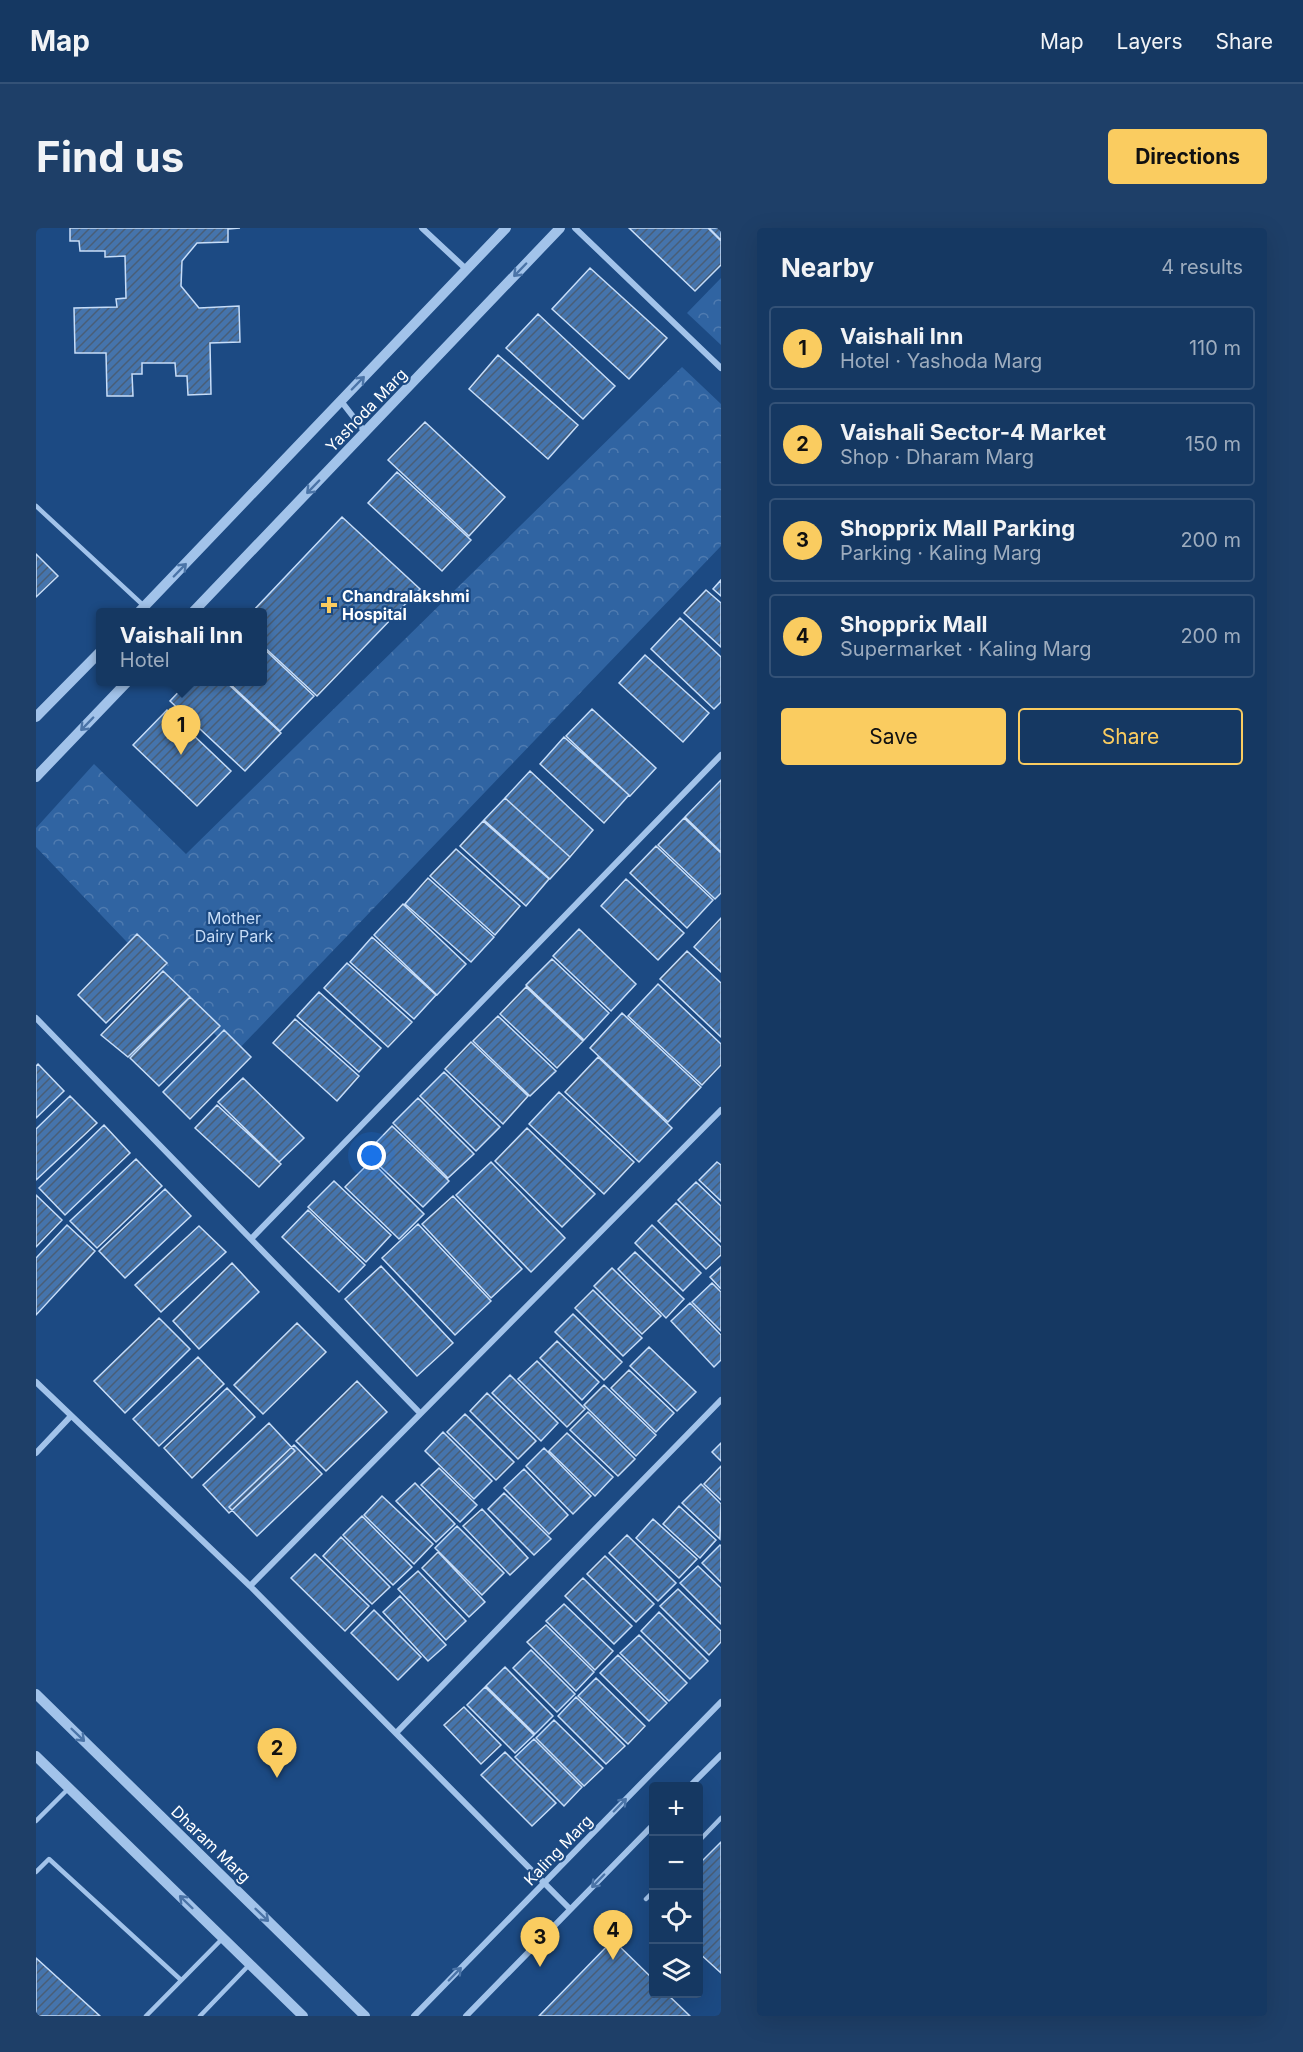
<!DOCTYPE html>
<html lang="en">
<head>
<meta charset="utf-8">
<style>
	body { margin:0; font-family:Inter,sans-serif; background:#1e3f68; color:#f1f3f6 }
	.controls { position:absolute; right:18px; bottom:18px; display:grid; overflow:hidden; border-radius:6px; box-shadow:0 6px 24px #0002 }
	.controls button { width:54px; height:54px; display:grid; place-items:center; padding:0; border:0; border-bottom:2px solid #345277; background:#153862; color:#f1f3f6; font:30px sans-serif }
	.you { position:absolute; left:336px; top:928px; width:21px; height:21px; margin:-15px; border:4px solid #fff; border-radius:50%; background:#1a73e8; box-shadow:0 0 0 9px #1a73e833 }
	.badge { display:grid; place-items:center; width:39px; height:39px; border-radius:50%; background:#facc60; color:#111; font-size:20px; font-weight:700 }
	.pin { position:absolute; translate:-50% -50px; filter:drop-shadow(0 2px 3px #0008) }
	.pin::after { content:''; position:absolute; top:32px; width:21px; height:18px; background:inherit; clip-path:polygon(0 0,100% 0,50% 100%) }
	.popup { position:absolute; left:60px; top:380px; width:171px; height:78px; box-sizing:border-box; display:grid; place-content:center; border-radius:6px; background:#153862; filter:drop-shadow(0 2px 4px #0005); font-size:20px; white-space:nowrap; color:#9dacbe }
	.popup b { font-size:22px; color:#f1f3f6 }
	.popup::after { content:''; position:absolute; left:50%; top:100%; margin-left:-12px; border:12px solid transparent; border-top-color:#153862 }
	.list { margin:0; padding:0; list-style:none }
	h2 { display:flex; justify-content:space-between; align-items:center; height:78px; margin:0; padding:0 24px; font-size:26px }
	h2 small { font-size:20px; font-weight:400; color:#9dacbe }
	.list li { display:grid; grid-template-columns:39px 1fr auto; gap:18px; align-items:center; box-sizing:border-box; height:84px; margin:0 12px 12px; padding:0 12px; border:2px solid #345277; border-radius:6px }
	.list b { display:block; font-size:22px; white-space:nowrap }
	.list p { margin:0; font-size:20px; white-space:nowrap; color:#9dacbe }
	.list em { font-size:20px; font-style:normal; color:#9dacbe }
	.actions { display:flex; gap:12px; padding:18px 24px }
	.actions a { flex:1; padding:14px 0; border:2px solid #facc60; border-radius:6px; text-align:center; font-size:21px; color:#facc60 }
	.actions .main { background:#facc60; color:#111 }
	.icon { flex:none; width:33px; height:33px; fill:none; stroke:currentColor; stroke-width:2; stroke-linecap:round; stroke-linejoin:round }
	.map { position:relative; flex:none; width:685px; height:1788px; overflow:hidden; border-radius:6px }
	header { display:flex; align-items:center; gap:36px; box-sizing:border-box; height:84px; padding:0 30px; background:#153862; border-bottom:2px solid #345277 }
	header strong { font-size:28px }
	nav { display:flex; gap:33px; margin-inline-start:auto; font-size:21px }
	.intro { display:flex; align-items:center; justify-content:space-between; box-sizing:border-box; height:144px; padding:0 36px }
	h1 { margin:0; font-size:42px }
	.button { padding:15px 27px; border-radius:6px; background:#facc60; color:#111; font-size:21px; font-weight:700 }
	main { display:flex; gap:36px; padding:0 36px }
	aside { flex:1; background:#153862; border-radius:6px; box-shadow:0 6px 24px #0002 }
	.map>svg:first-child { display:block }
</style>
</head>
<body>
<header>
<strong>Map</strong>
<nav><a>Map</a><a>Layers</a><a>Share</a></nav>
</header>
<div class="intro"><h1>Find us</h1><a class="button">Directions</a></div>
<main>
<div class="map">
<svg width="685" height="1788" viewBox="0 0 685 1788">
	<defs>
		<pattern id="park-crowns" width="20" height="18" patternUnits="userSpaceOnUse" patternTransform="scale(1.5)"><rect width="20" height="18" fill="#3064a2"/><path d="M2 6a3 3 0 1 1 6 0M12 15a3 3 0 1 1 6 0" fill="none" stroke="#4f7bb0"/></pattern>
		<pattern id="building-hatch" width="6" height="6" patternUnits="userSpaceOnUse" patternTransform="scale(1.5)"><rect width="6" height="6" fill="#4574ac"/><path d="M-1 1l2-2M0 6l6-6M5 7l2-2" fill="none" stroke="#495e77"/></pattern>
	</defs>
	<rect width="100%" height="100%" fill="#1c4a83"/>
	<path fill="url(#park-crowns)" d="M 685,50 L 685,117 L 651,85 Z
		M 646,139 L 685,176 L 685,318 L 198,826 L 0,619 L 0,600 L 58,536 L 150,626 Z"/>
	<path fill="url(#building-hatch)" stroke="#c7ddf8" stroke-width="1.5" d="M 34,0 L 204,0 L 192,1 L 192,14 L 161,15 L 146,33 L 145,58 L 163,80 L 203,78 L 204,114 L 174,115 L 175,166 L 152,167 L 151,148 L 140,148 L 139,135 L 106,135 L 106,146 L 96,146 L 97,168 L 71,168 L 70,125 L 39,125 L 38,80 L 81,79 L 80,71 L 90,70 L 89,28 L 69,29 L 69,23 L 44,23 L 43,13 L 34,13 Z
		M 593,0 L 672,0 L 685,13 L 685,37 L 659,63 Z
		M 673,0 L 685,0 L 685,12 Z
		M 554,40 L 631,110 L 593,151 L 516,81 Z
		M 502,86 L 579,158 L 547,191 L 470,120 Z
		M 462,127 L 542,197 L 512,231 L 433,161 Z
		M 389,194 L 469,269 L 433,308 L 352,232 Z
		M 361,244 L 435,312 L 406,343 L 332,275 Z
		M 306,289 L 384,361 L 281,468 L 226,417 L 226,384 L 216,384 Z
		M 0,326 L 22,348 L 0,369 Z
		M 685,352 L 685,368 L 677,361 Z
		M 670,362 L 685,375 L 685,419 L 648,385 Z
		M 644,390 L 685,429 L 685,474 L 678,481 L 615,421 Z
		M 226,419 L 278,468 L 244,503 L 192,454 L 226,454 Z
		M 609,427 L 673,485 L 647,514 L 583,455 Z
		M 152,454 L 190,454 L 245,505 L 209,543 L 134,473 Z
		M 556,481 L 620,540 L 594,568 L 530,508 Z
		M 131,482 L 195,543 L 161,578 L 97,517 Z
		M 528,509 L 593,567 L 568,595 L 504,536 Z
		M 494,543 L 557,602 L 534,629 L 469,570 Z
		M 685,552 L 685,624 L 649,589 Z
		M 469,570 L 534,629 L 514,651 L 448,592 Z
		M 648,590 L 685,625 L 685,665 L 679,671 L 622,617 Z
		M 447,593 L 513,651 L 490,678 L 424,618 Z
		M 620,618 L 677,672 L 651,700 L 594,645 Z
		M 420,621 L 484,678 L 459,707 L 394,648 Z
		M 392,650 L 458,709 L 435,734 L 369,676 Z
		M 590,651 L 648,705 L 622,732 L 565,678 Z
		M 367,676 L 430,736 L 401,767 L 338,707 Z
		M 685,690 L 685,744 L 658,719 Z
		M 543,701 L 600,756 L 575,783 L 517,728 Z
		M 101,706 L 131,735 L 70,795 L 42,767 Z
		M 336,709 L 400,767 L 378,791 L 314,734 Z
		M 651,723 L 685,755 L 685,809 L 624,751 Z
		M 516,731 L 573,785 L 548,812 L 490,757 Z
		M 311,735 L 376,794 L 352,819 L 288,760 Z
		M 127,743 L 154,769 L 92,829 L 65,807 Z
		M 622,756 L 685,816 L 685,837 L 666,857 L 592,788 Z
		M 490,759 L 547,813 L 521,840 L 464,786 Z
		M 283,764 L 345,820 L 323,844 L 261,788 Z
		M 154,769 L 184,798 L 123,858 L 94,830 Z
		M 586,785 L 665,859 L 632,894 L 554,820 Z
		M 462,788 L 520,843 L 494,868 L 437,813 Z
		M 259,791 L 323,848 L 301,873 L 237,815 Z
		M 188,802 L 215,829 L 154,891 L 127,864 Z
		M 435,814 L 492,868 L 467,896 L 409,841 Z
		M 562,829 L 636,900 L 603,934 L 529,864 Z
		M 2,836 L 28,863 L 0,890 L 0,838 Z
		M 408,844 L 464,899 L 440,923 L 384,868 Z
		M 207,850 L 268,910 L 243,934 L 182,874 Z
		M 523,864 L 598,934 L 568,966 L 493,896 Z
		M 34,868 L 61,895 L 0,952 L 0,901 Z
		M 382,870 L 438,926 L 412,950 L 357,895 Z
		M 181,877 L 245,936 L 223,959 L 159,900 Z
		M 68,897 L 94,925 L 29,987 L 3,960 Z
		M 356,898 L 413,953 L 387,979 L 330,925 Z
		M 491,900 L 559,966 L 526,999 L 459,933 Z
		M 100,931 L 126,958 L 61,1020 L 34,993 Z
		M 335,933 L 388,986 L 363,1011 L 309,959 Z
		M 455,934 L 529,1010 L 495,1044 L 420,967 Z
		M 681,934 L 685,937 L 685,973 L 663,952 Z
		M 298,953 L 355,1007 L 330,1034 L 272,979 Z
		M 660,954 L 685,978 L 685,1014 L 642,972 Z
		M 129,961 L 155,988 L 89,1050 L 63,1023 Z
		M 0,967 L 26,992 L 0,1019 Z
		M 417,968 L 486,1041 L 455,1070 L 386,996 Z
		M 640,975 L 685,1019 L 685,1027 L 670,1041 L 622,993 Z
		M 272,982 L 329,1037 L 303,1064 L 246,1009 Z
		M 382,996 L 455,1073 L 419,1107 L 346,1030 Z
		M 31,997 L 59,1023 L 0,1087 L 0,1030 Z
		M 616,997 L 665,1045 L 647,1063 L 599,1015 Z
		M 163,998 L 190,1024 L 125,1084 L 99,1057 Z
		M 599,1024 L 648,1071 L 630,1090 L 582,1041 Z
		M 196,1035 L 223,1064 L 163,1121 L 137,1093 Z
		M 345,1038 L 417,1115 L 381,1148 L 309,1071 Z
		M 685,1039 L 685,1061 L 674,1049 Z
		M 576,1040 L 625,1088 L 606,1106 L 558,1058 Z
		M 676,1055 L 685,1064 L 685,1103 L 656,1074 Z
		M 557,1062 L 606,1110 L 587,1128 L 539,1080 Z
		M 654,1075 L 685,1107 L 685,1132 L 678,1139 L 635,1093 Z
		M 537,1086 L 586,1134 L 568,1152 L 519,1104 Z
		M 123,1090 L 154,1121 L 89,1185 L 58,1153 Z
		M 261,1095 L 290,1124 L 227,1186 L 198,1157 Z
		M 521,1113 L 563,1154 L 546,1172 L 504,1130 Z
		M 613,1119 L 660,1164 L 641,1183 L 594,1138 Z
		M 162,1129 L 188,1156 L 123,1218 L 97,1191 Z
		M 501,1133 L 549,1181 L 531,1199 L 482,1151 Z
		M 593,1142 L 638,1185 L 620,1204 L 575,1160 Z
		M 474,1147 L 522,1195 L 505,1213 L 456,1165 Z
		M 321,1153 L 351,1184 L 290,1243 L 260,1213 Z
		M 568,1157 L 620,1207 L 600,1228 L 548,1177 Z
		M 191,1160 L 219,1189 L 156,1250 L 128,1220 Z
		M 451,1165 L 500,1213 L 482,1231 L 434,1183 Z
		M 552,1184 L 599,1231 L 582,1248 L 534,1202 Z
		M 429,1186 L 478,1234 L 460,1252 L 411,1204 Z
		M 233,1195 L 259,1223 L 193,1285 L 167,1257 Z
		M 407,1204 L 456,1253 L 438,1271 L 389,1223 Z
		M 531,1205 L 577,1249 L 559,1268 L 513,1223 Z
		M 685,1215 L 685,1233 L 676,1224 Z
		M 258,1217 L 286,1246 L 221,1308 L 193,1279 Z
		M 508,1220 L 555,1268 L 537,1286 L 490,1238 Z
		M 685,1238 L 685,1272 L 668,1256 Z
		M 403,1240 L 441,1277 L 424,1294 L 385,1257 Z
		M 488,1241 L 532,1287 L 513,1306 L 468,1260 Z
		M 379,1255 L 419,1296 L 400,1314 L 360,1273 Z
		M 665,1256 L 685,1276 L 684,1311 L 646,1275 Z
		M 468,1265 L 515,1311 L 498,1327 L 452,1281 Z
		M 346,1268 L 397,1316 L 378,1336 L 328,1287 Z
		M 643,1278 L 680,1312 L 664,1330 L 627,1296 Z
		M 446,1281 L 492,1330 L 474,1347 L 427,1298 Z
		M 326,1288 L 376,1339 L 357,1357 L 307,1307 Z
		M 617,1291 L 661,1331 L 643,1350 L 600,1310 Z
		M 421,1298 L 468,1345 L 446,1367 L 399,1320 Z
		M 591,1307 L 640,1355 L 622,1373 L 573,1325 Z
		M 305,1309 L 354,1359 L 336,1376 L 287,1328 Z
		M 684,1317 L 685,1318 L 685,1354 L 666,1335 Z
		M 402,1324 L 449,1374 L 433,1389 L 386,1340 Z
		M 279,1326 L 333,1378 L 309,1403 L 255,1350 Z
		M 569,1328 L 618,1376 L 600,1394 L 551,1346 Z
		M 662,1338 L 685,1360 L 685,1396 L 644,1355 Z
		M 382,1343 L 430,1393 L 410,1412 L 362,1361 Z
		M 547,1350 L 596,1398 L 578,1416 L 529,1368 Z
		M 642,1361 L 685,1403 L 685,1414 L 673,1427 L 624,1378 Z
		M 364,1368 L 410,1417 L 392,1433 L 347,1384 Z
		M 528,1376 L 577,1423 L 559,1442 L 510,1393 Z
		M 338,1382 L 385,1429 L 362,1452 L 315,1405 Z
		M 623,1384 L 672,1433 L 654,1451 L 605,1403 Z
		M 510,1397 L 558,1444 L 540,1463 L 491,1414 Z
		M 603,1407 L 651,1455 L 633,1473 L 584,1425 Z
		M 495,1422 L 539,1466 L 521,1484 L 477,1440 Z
		M 582,1427 L 631,1475 L 613,1493 L 564,1445 Z
		M 469,1439 L 517,1488 L 499,1506 L 450,1458 Z
		M 560,1450 L 609,1498 L 592,1516 L 542,1468 Z
		M 449,1459 L 498,1507 L 479,1525 L 431,1477 Z
		M 540,1469 L 589,1518 L 570,1536 L 522,1488 Z
		M 428,1479 L 465,1517 L 445,1536 L 408,1497 Z
		M 518,1492 L 567,1540 L 548,1558 L 500,1510 Z
		M 498,1511 L 546,1559 L 528,1578 L 479,1529 Z
		M 469,1524 L 520,1575 L 496,1598 L 445,1547 Z
		M 685,1614 L 685,1745 L 662,1724 L 662,1637 Z
		M 577,1712 L 618,1752 L 618,1766 L 631,1766 L 654,1788 L 503,1788 Z
		M 0,1730 L 64,1788 L 0,1788 Z"/>
	<g fill="none" stroke-linecap="round" stroke-linejoin="round">
		<path stroke="#a2c3ea" stroke-width="4.5" d="M 0,278 L 108,378
			M 0,1593 L 32,1561
			M 662,1614 L 685,1590
			M 0,1644 L 13,1631 L 145,1752
			M 610,1671 L 618,1663
			M 110,1788 L 186,1711
			M 164,1788 L 214,1736"/>
		<path stroke="#a2c3ea" stroke-width="6" d="M 386,0 L 430,41
			M 539,0 L 685,140
			M 305,173 L 329,204
			M 0,790 L 383,1184
			M 215,1011 L 685,527
			M 0,1154 L 214,1358 L 534,1681
			M 0,1225 L 35,1188
			M 214,1358 L 685,882
			M 361,1504 L 685,1172
			M 654,1558 L 685,1527
			M 378,1788 L 685,1474
			M 430,1788 L 618,1596"/>
		<path stroke="#a2c3ea" stroke-width="10" d="M 103,384 L 470,0
			M 157,384 L 524,0
			M 0,489 L 64,424
			M 0,549 L 91,454
			M 0,1466 L 329,1788
			M 0,1528 L 267,1788"/>
	</g>
	<defs><path id="oneway-shaft" d="M-6 0H5M1.5-3L5.5 0L1.5 3" fill="none" stroke-width="1.6" stroke-linecap="round" stroke-linejoin="round" transform="scale(1.5)"/></defs>
	<g stroke="#4b74a7">
		<use href="#oneway-shaft" transform="translate(484 42) rotate(134)"/>
		<use href="#oneway-shaft" transform="translate(322 155) rotate(-46)"/>
		<use href="#oneway-shaft" transform="translate(277 259) rotate(134)"/>
		<use href="#oneway-shaft" transform="translate(144 342) rotate(-46)"/>
		<use href="#oneway-shaft" transform="translate(51 496) rotate(134)"/>
		<use href="#oneway-shaft" transform="translate(42 1507) rotate(44)"/>
		<use href="#oneway-shaft" transform="translate(584 1577) rotate(-46)"/>
		<use href="#oneway-shaft" transform="translate(562 1653) rotate(134)"/>
		<use href="#oneway-shaft" transform="translate(150 1674) rotate(-136)"/>
		<use href="#oneway-shaft" transform="translate(226 1687) rotate(44)"/>
		<use href="#oneway-shaft" transform="translate(419 1746) rotate(-46)"/>
	</g>
	<path fill="#facc60" stroke="#1c4a83" stroke-width="2" d="M290 368h6v6h6v6h-6v6h-6v-6h-6v-6h6z"/>
	<g text-anchor="middle" dominant-baseline="central" stroke-width="4.5" stroke-linejoin="round" paint-order="stroke">
		<g font-size="16" fill="#fff" stroke="#1c4a83">
			<text transform="translate(330 182) rotate(-46)">Yashoda Marg</text>
			<text transform="translate(175 1616) rotate(44)">Dharam Marg</text>
			<text transform="translate(522 1622) rotate(-46)">Kaling Marg</text>
		</g>
		<g font-size="16" font-weight="bold" fill="#fff" stroke="#1c4a83" text-anchor="start">
			<text x="306" y="368">Chandralakshmi<tspan x="306" dy="18">Hospital</tspan></text>
		</g>
		<g font-size="16" fill="#c7ddf8" stroke="#1c4a83">
			<text x="198" y="690">Mother<tspan x="198" dy="18">Dairy Park</tspan></text>
		</g>
	</g>
</svg>
<div class="controls">
<button>+</button>
<button>−</button>
<button><svg class="icon" aria-label="locate" viewBox="0 0 24 24"><circle cx="12" cy="12" r="6"/><path d="M12 2v4M12 18v4M2 12h4M18 12h4"/></svg></button>
<button><svg class="icon" aria-label="layers" viewBox="0 0 24 24"><path d="M12 4l9 5-9 5-9-5zM3 14l9 5 9-5"/></svg></button>
</div>
<div class="you"></div>
<div class="pin badge" style="left:145px;top:527px">1</div>
<div class="popup"><b>Vaishali Inn</b>Hotel</div>
<div class="pin badge" style="left:241px;top:1550px">2</div>
<div class="pin badge" style="left:504px;top:1739px">3</div>
<div class="pin badge" style="left:577px;top:1732px">4</div>
</div>
<aside>
<h2>Nearby<small>4 results</small></h2>
<ul class="list">
<li><span class="badge">1</span><div><b>Vaishali Inn</b><p>Hotel · Yashoda Marg</p></div><em>110 m</em></li>
<li><span class="badge">2</span><div><b>Vaishali Sector-4 Market</b><p>Shop · Dharam Marg</p></div><em>150 m</em></li>
<li><span class="badge">3</span><div><b>Shopprix Mall Parking</b><p>Parking · Kaling Marg</p></div><em>200 m</em></li>
<li><span class="badge">4</span><div><b>Shopprix Mall</b><p>Supermarket · Kaling Marg</p></div><em>200 m</em></li>
</ul>
<div class="actions"><a class="main">Save</a><a>Share</a></div>
</aside>
</main>
</body>
</html>
